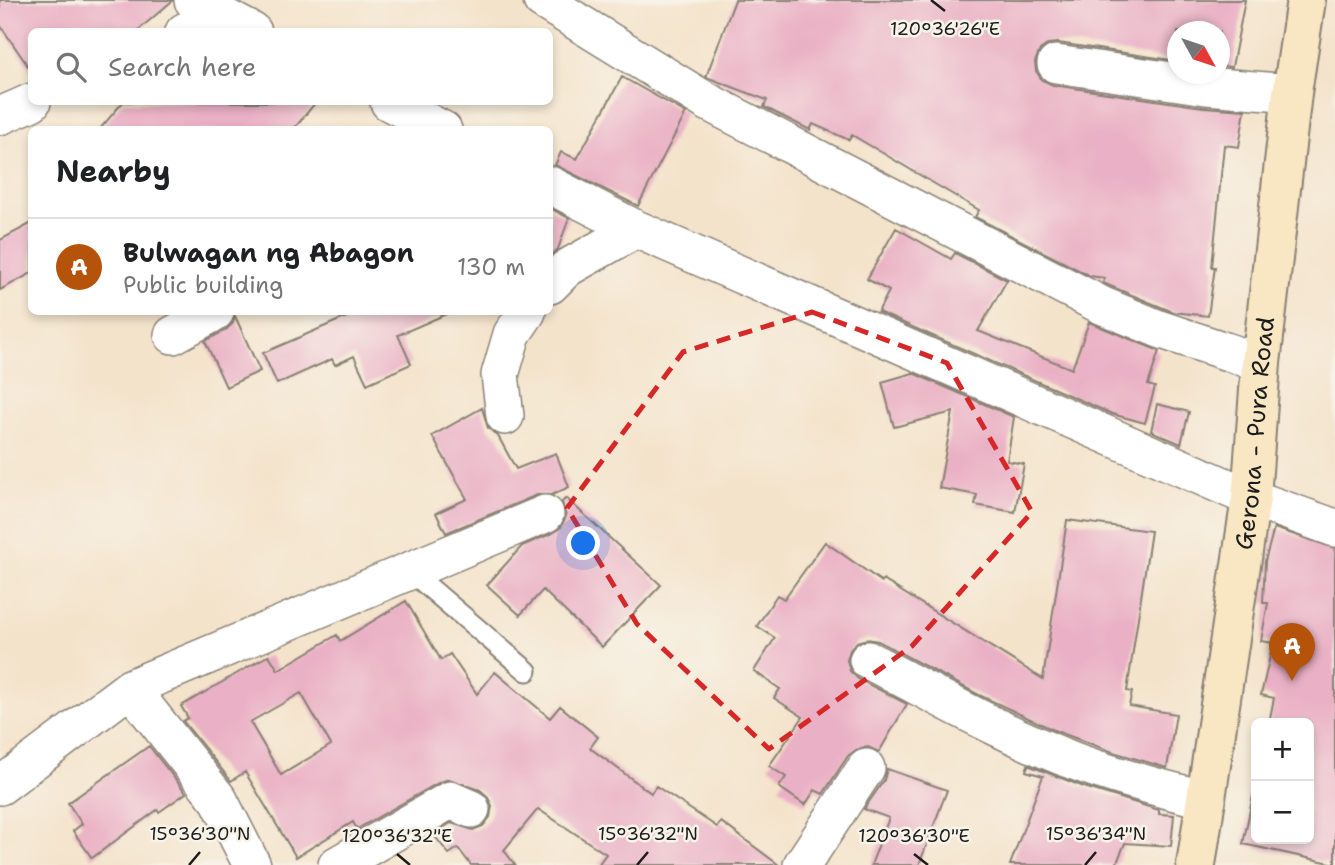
<!DOCTYPE html>
<html lang="en">
<head>
<meta charset="utf-8">
<style>
	body { margin:0; font-family:"Shantell Sans",sans-serif; background:#f2f2f2; color:#202124 }
	.controls { position:absolute; right:21px; bottom:21px; display:grid; overflow:hidden; border-radius:10px; box-shadow:0 4px 10px #0003 }
	.controls button { width:63px; height:63px; display:grid; place-items:center; padding:0; border:0; border-bottom:2px solid #e0e0e0; background:#fff; color:#202124; font:35px sans-serif }
	.compass { position:absolute; left:1167px; top:21px; width:63px; height:63px; border-radius:50%; background:#fff; box-shadow:0 4px 10px #0003; rotate:130deg }
	.you { position:absolute; left:584px; top:544px; width:24px; height:24px; margin:-18px; border:5px solid #fff; border-radius:50%; background:#1a73e8; box-shadow:0 0 0 10px #1a73e833 }
	.badge { display:grid; place-items:center; width:46px; height:46px; border-radius:50%; background:#b45309; color:#fff; font-size:23px; font-weight:700 }
	.pin { position:absolute; translate:-50% -58px; filter:drop-shadow(0 2px 4px #0008) }
	.pin::after { content:''; position:absolute; top:37px; width:24px; height:21px; background:inherit; clip-path:polygon(0 0,100% 0,50% 100%) }
	.list { margin:0; padding:0; list-style:none }
	h2 { display:flex; justify-content:space-between; align-items:center; height:91px; margin:0; padding:0 28px; font-size:30px }
	h2 small { font-size:23px; font-weight:400; color:#757577 }
	.list li { display:grid; grid-template-columns:46px 1fr auto; gap:21px; align-items:center; box-sizing:border-box; height:98px; padding:0 28px; border-top:2px solid #e0e0e0 }
	.list b { display:block; font-size:26px; white-space:nowrap }
	.list p { margin:0; font-size:23px; white-space:nowrap; color:#757577 }
	.list em { font-size:23px; font-style:normal; color:#757577 }
	.icon { flex:none; width:38px; height:38px; fill:none; stroke:currentColor; stroke-width:2; stroke-linecap:round; stroke-linejoin:round }
	.map { position:relative; flex:none; width:1335px; height:865px; overflow:hidden }
	.search { position:absolute; background:#fff; box-shadow:0 4px 10px #0003; left:28px; top:28px; width:525px; height:77px; display:flex; align-items:center; gap:18px; box-sizing:border-box; padding:0 24px; border-radius:10px; color:#757577; font-size:26px }
	.panel { position:absolute; background:#fff; box-shadow:0 4px 10px #0003; left:28px; top:126px; width:525px; height:189px; border-radius:10px }
	.map>svg:first-child { display:block }
</style>
</head>
<body>
<div class="map">
<svg width="1335" height="865" viewBox="0 0 1335 865">
	<rect width="100%" height="100%" fill="#f7f3e8"/>
	<filter id="ink" filterUnits="userSpaceOnUse"><feTurbulence type="fractalNoise" baseFrequency=".0143" numOctaves="2"/><feDisplacementMap in="SourceGraphic" scale="14" xChannelSelector="R" yChannelSelector="G"/><feConvolveMatrix kernelMatrix="1 2 1 2 8 2 1 2 1" color-interpolation-filters="sRGB"/></filter>
	<filter id="wash" filterUnits="userSpaceOnUse"><feTurbulence type="fractalNoise" baseFrequency=".00686" numOctaves="4" result="noise"/><feDisplacementMap in="SourceGraphic" scale="28" xChannelSelector="R" yChannelSelector="G"/><feGaussianBlur stdDeviation="1.57" result="paint"/><feColorMatrix in="noise" values="0 0 0 0 0 0 0 0 0 0 0 0 0 0 0 0 0 1.4 0 .05"/><feComposite in="paint" operator="in"/></filter>
	<g filter="url(#wash)">
		<rect width="100%" height="100%" fill="#f4e3cb"/>
		<g id="blocks">
			<path fill="#eab0c5" fill-rule="evenodd" d="M 0,0 L 172,0 L 172,1 L 136,32 L 32,32 L 32,72 L 0,25 Z
				M 735,0 L 1245,0 L 1232,67 L 1220,66 L 1220,32 L 1178,32 L 1178,61 L 1058,43 L 1049,44 L 1040,50 L 1035,62 L 1036,71 L 1042,80 L 1053,85 L 1203,107 L 1245,110 L 1239,147 L 1224,145 L 1212,267 L 1215,267 L 1208,316 L 1173,312 L 1110,286 L 1103,283 L 1105,278 L 1090,276 L 975,217 L 979,210 L 852,135 L 849,140 L 813,124 L 810,130 L 764,107 L 767,100 L 706,77 Z
				M 622,77 L 686,113 L 638,206 L 555,165 L 561,152 L 577,159 Z
				M 123,102 L 316,102 L 293,130 L 99,130 Z
				M 550,208 L 569,218 L 558,249 L 550,256 Z
				M 32,223 L 32,273 L 0,290 L 0,240 Z
				M 896,228 L 951,259 L 955,253 L 1007,280 L 978,331 L 1072,369 L 1089,322 L 1159,351 L 1148,385 L 1155,387 L 1145,423 L 1112,414 L 878,312 L 889,291 L 867,279 Z
				M 358,312 L 451,312 L 398,335 L 411,364 L 367,384 L 354,356 L 335,365 L 332,359 L 277,384 L 263,353 Z
				M 235,316 L 260,371 L 226,387 L 205,341 L 226,330 L 233,323 Z
				M 913,373 L 1014,417 L 1007,461 L 1024,464 L 1015,512 L 975,505 L 977,495 L 939,488 L 953,412 L 894,427 L 882,382 Z
				M 1157,404 L 1189,412 L 1181,444 L 1151,431 Z
				M 482,408 L 488,428 L 498,436 L 516,469 L 556,453 L 569,487 L 552,495 L 537,495 L 446,533 L 436,513 L 467,499 L 432,436 Z
				M 566,498 L 661,585 L 602,647 L 543,590 L 520,615 L 487,585 L 522,546 L 553,533 L 561,527 L 566,516 L 562,502 Z
				M 1067,520 L 1151,531 L 1127,691 L 1132,692 L 1129,706 L 1176,714 L 1167,768 L 1113,752 L 1056,731 L 979,695 L 878,641 L 867,639 L 857,642 L 850,650 L 847,660 L 850,671 L 858,679 L 907,704 L 879,752 L 868,747 L 856,750 L 848,756 L 823,794 L 815,790 L 805,805 L 779,787 L 786,777 L 769,766 L 803,717 L 774,698 L 780,689 L 754,671 L 775,638 L 757,626 L 777,595 L 784,599 L 825,542 L 882,582 L 883,580 L 1043,679 Z
				M 1274,528 L 1335,548 L 1335,864 L 1243,844 L 1256,781 L 1256,839 L 1309,839 L 1309,723 L 1269,723 L 1274,698 L 1261,695 L 1273,643 L 1261,641 L 1268,603 L 1263,603 L 1265,561 Z
				M 406,601 L 441,660 L 450,654 L 477,694 L 495,672 L 550,718 L 560,706 L 598,737 L 590,748 L 651,793 L 656,786 L 717,827 L 721,822 L 779,865 L 598,865 L 606,854 L 538,809 L 504,850 L 515,865 L 471,865 L 458,848 L 449,854 L 433,834 L 451,823 L 473,830 L 483,826 L 490,817 L 492,806 L 487,796 L 480,790 L 449,779 L 440,782 L 357,829 L 353,822 L 296,857 L 245,772 L 231,781 L 183,721 L 188,718 L 181,706 L 269,655 L 278,670 L 337,635 L 340,641 ZM 301,693 L 331,745 L 281,775 L 250,722 Z
				M 149,746 L 186,793 L 159,812 L 157,810 L 92,858 L 73,831 L 82,824 L 68,803 Z
				M 1028,765 L 1084,787 L 1159,810 L 1159,814 L 1174,815 L 1171,846 L 1125,843 L 1116,865 L 1010,865 L 1043,776 L 1026,771 Z
				M 887,769 L 947,790 L 919,865 L 871,865 L 889,818 L 864,809 L 884,780 Z"/>
		</g>
	</g>
	<g filter="url(#ink)">
		<use href="#blocks" fill-opacity="0" stroke="#888074" stroke-width="2"/>
		<g fill="none" stroke-linecap="round" stroke-linejoin="round">
			<defs>
				<path id="lane" d="M 410,571 L 527,671"/>
				<path id="street" d="M 193,0 L 253,32
					M 542,0 L 706,101 L 1101,305 L 1159,329 L 1261,363
					M 184,32 L 221,14
					M 1056,64 L 1206,86 L 1292,93
					M 389,102 L 443,130
					M 0,116 L 32,102
					M 550,185 L 636,229 L 1251,498 L 1335,528
					M 550,285 L 567,268 L 636,229
					M 173,335 L 215,312
					M 505,416 L 500,375 L 512,334 L 527,312
					M 868,660 C 935,695 1003,734 1074,761 C 1117,777 1162,789 1207,800
					M 130,688 L 545,514
					M 0,786 L 130,688 L 219,800 L 252,865
					M 337,865 L 450,800 L 471,809
					M 802,865 L 866,768"/>
				<g id="secondary">
					<path id="s1" d="M 1196,865 L 1251,498 L 1261,363 L 1292,93 L 1306,0"/>
				</g>
			</defs>
			<use href="#lane" stroke="#888074" stroke-width="23"/>
			<use href="#street" stroke="#888074" stroke-width="40"/>
			<use href="#secondary" stroke="#888074" stroke-width="42"/>
			<use href="#lane" stroke="#fff" stroke-width="19"/>
			<use href="#street" stroke="#fff" stroke-width="37"/>
			<use href="#secondary" stroke="#f9e7c3" stroke-width="38"/>
		</g>
	</g>
	<path fill="none" stroke="#d62828" stroke-width="5" stroke-dasharray="14 9" stroke-linejoin="round" d="M 812,312 L 947,363 L 1032,512 L 912,646 L 769,749 L 637,624 L 567,508 L 683,352 Z"/>
	<path fill="none" stroke="#1c1c1c" stroke-width="2.5" d="M 931,0 L 945,11M 397,854 L 410,865M 914,854 L 928,865M 189,865 L 200,852M 637,865 L 648,852M 1085,865 L 1096,852"/>
	<g text-anchor="middle" dominant-baseline="central" stroke-width="5" stroke-linejoin="round" paint-order="stroke">
		<g font-size="24" fill="#1c1c1c" stroke="#f7f3e8">
			<text stroke="none"><textPath href="#s1" startOffset="436">Gerona - Pura Road</textPath></text>
		</g>
	</g>
	<g font-size="18" text-anchor="middle" fill="#1c1c1c" stroke="#f7f3e8" stroke-width="5" stroke-linejoin="round" paint-order="stroke">
		<text x="945" y="35">120°36'26"E</text>
		<text x="200" y="840">15°36'30"N</text>
		<text x="648" y="840">15°36'32"N</text>
		<text x="1096" y="840">15°36'34"N</text>
		<text x="397" y="842">120°36'32"E</text>
		<text x="914" y="842">120°36'30"E</text>
	</g>
</svg>
<div class="controls">
<button>+</button>
<button>−</button>
</div>
<svg class="compass" viewBox="-18 -18 36 36"><path d="M0-13l5 13h-10z" fill="#e53935"/><path d="M0 13l5-13h-10z" fill="#757577"/></svg>
<div class="you"></div>
<div class="pin badge" style="left:1292px;top:681px">A</div>
<div class="search"><svg class="icon" aria-label="search" viewBox="0 0 24 24"><circle cx="10" cy="10" r="6"/><path d="M15 15l6 6"/></svg>Search here</div>
<section class="panel">
<h2>Nearby<small></small></h2>
<ul class="list">
<li><span class="badge">A</span><div><b>Bulwagan ng Abagon</b><p>Public building</p></div><em>130 m</em></li>
</ul>
</section>
</div>
</body>
</html>
